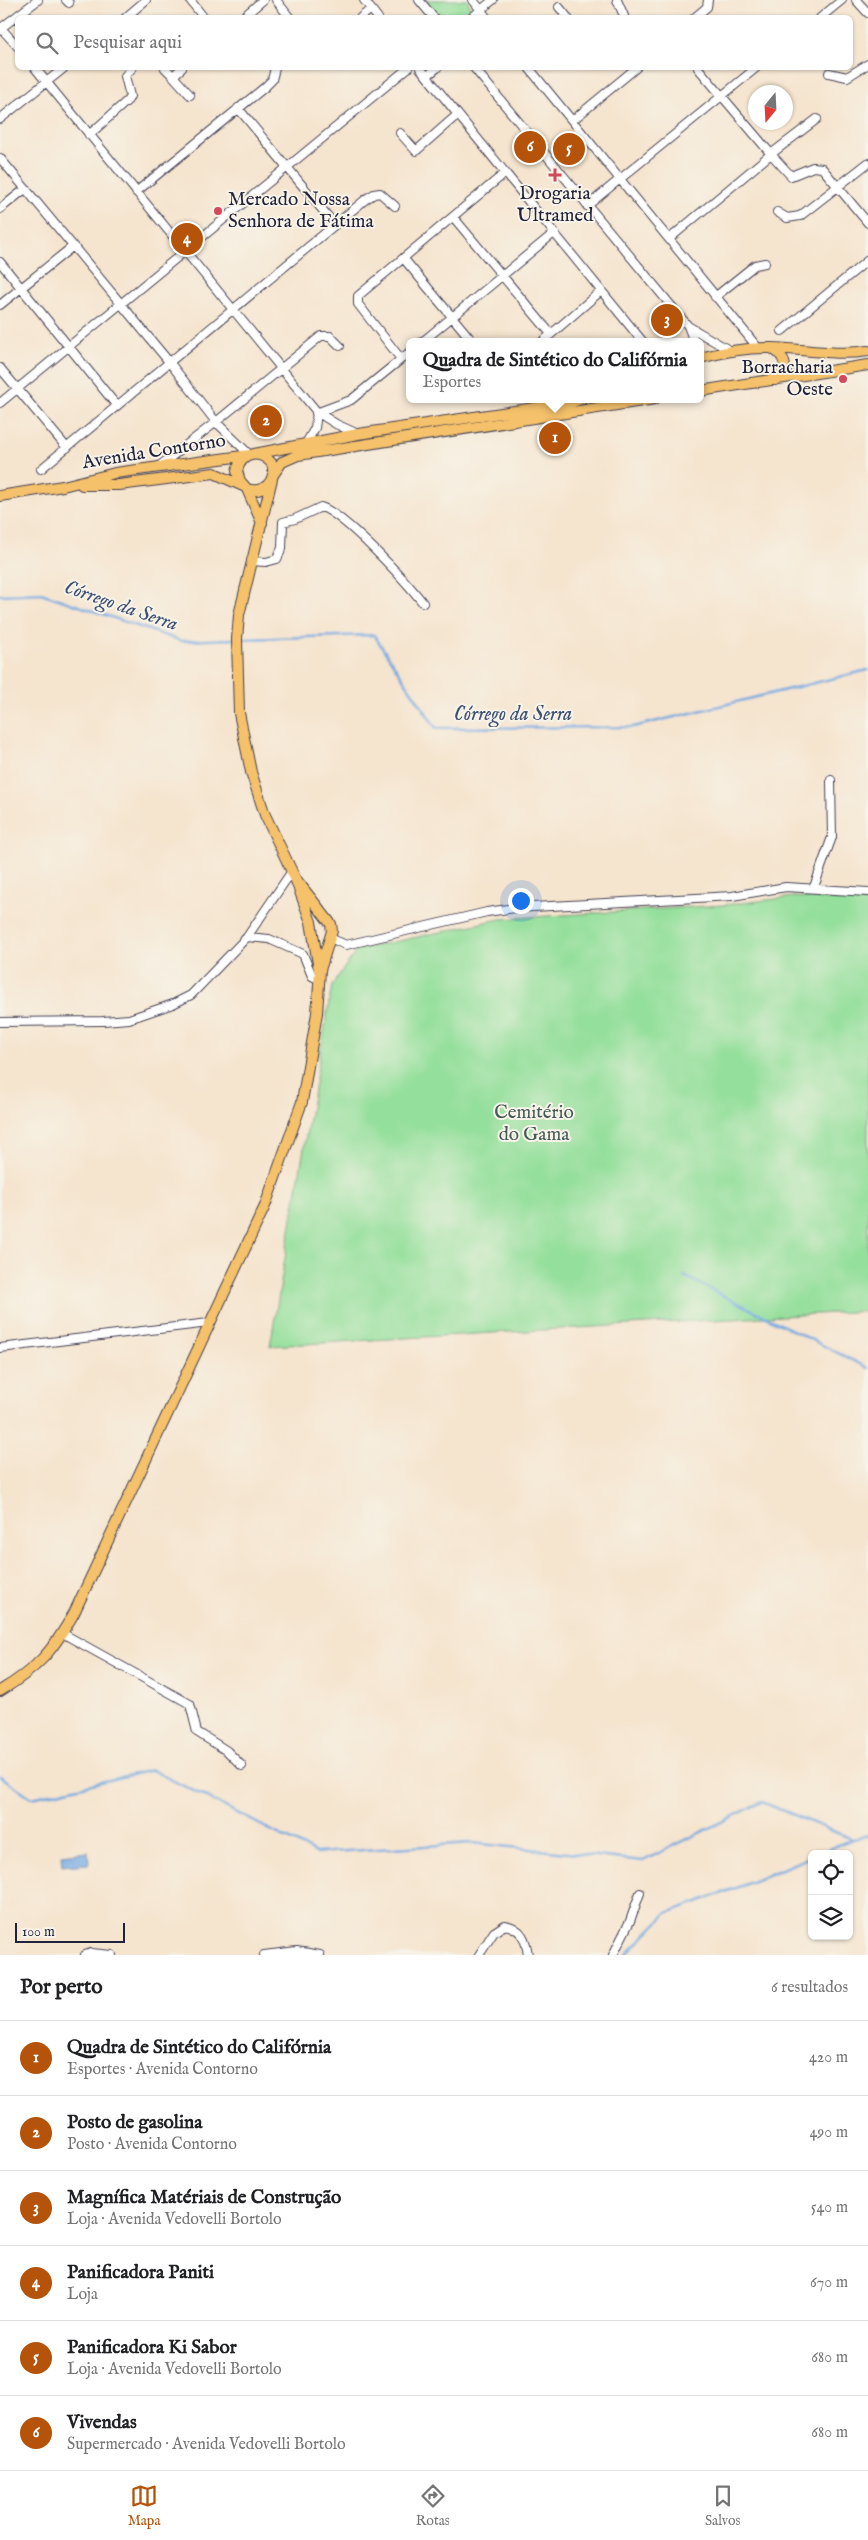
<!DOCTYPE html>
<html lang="pt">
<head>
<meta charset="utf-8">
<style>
	body { margin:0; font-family:"IM FELL English",serif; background:#f6f6f6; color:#202124 }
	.controls { position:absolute; right:15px; bottom:15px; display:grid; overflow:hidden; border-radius:8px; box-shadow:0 1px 4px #0004 }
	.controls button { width:45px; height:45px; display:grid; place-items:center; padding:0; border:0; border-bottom:1px solid #e0e0e0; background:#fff; color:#202124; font:25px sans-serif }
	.compass { position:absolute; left:748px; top:85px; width:45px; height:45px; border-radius:50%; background:#fff; box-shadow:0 1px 4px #0004; rotate:198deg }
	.scale { position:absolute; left:15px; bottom:12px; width:110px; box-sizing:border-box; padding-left:5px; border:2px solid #22223b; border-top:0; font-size:14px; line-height:18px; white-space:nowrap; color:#22223b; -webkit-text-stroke:4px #f7f3e8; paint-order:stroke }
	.you { position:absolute; left:520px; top:900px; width:18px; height:18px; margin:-12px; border:4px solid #fff; border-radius:50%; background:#1a73e8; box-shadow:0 0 0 8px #1a73e833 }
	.badge { display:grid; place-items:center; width:32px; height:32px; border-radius:50%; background:#b45309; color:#fff; font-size:16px; font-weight:700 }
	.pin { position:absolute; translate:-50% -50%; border:2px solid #fff; box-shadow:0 1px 5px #0006 }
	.popup { position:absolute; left:406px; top:338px; width:298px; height:65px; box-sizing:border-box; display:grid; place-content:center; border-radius:8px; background:#fff; filter:drop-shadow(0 1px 4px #0005); font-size:16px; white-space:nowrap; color:#757577 }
	.popup b { font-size:19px; color:#202124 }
	.popup::after { content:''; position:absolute; left:50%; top:100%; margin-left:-10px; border:10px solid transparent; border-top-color:#fff }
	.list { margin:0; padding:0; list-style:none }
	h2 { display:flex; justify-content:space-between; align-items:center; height:65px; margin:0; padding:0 20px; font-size:21px }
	h2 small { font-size:16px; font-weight:400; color:#757577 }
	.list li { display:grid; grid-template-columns:32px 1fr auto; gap:15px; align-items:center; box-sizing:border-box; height:75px; padding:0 20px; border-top:1px solid #e0e0e0 }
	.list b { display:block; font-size:19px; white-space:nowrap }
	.list p { margin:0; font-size:16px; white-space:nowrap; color:#757577 }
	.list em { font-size:16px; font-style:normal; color:#757577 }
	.icon { flex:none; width:28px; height:28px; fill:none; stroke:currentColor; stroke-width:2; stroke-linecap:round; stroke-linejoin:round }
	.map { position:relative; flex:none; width:868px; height:1955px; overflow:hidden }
	.search { position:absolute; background:#fff; box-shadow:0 1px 4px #0004; left:15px; right:15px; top:15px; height:55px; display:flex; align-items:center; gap:12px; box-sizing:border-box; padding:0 18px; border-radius:8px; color:#757577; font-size:19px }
	.sheet { height:515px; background:#fff }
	nav { display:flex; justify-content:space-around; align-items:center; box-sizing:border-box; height:70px; border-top:1px solid #e0e0e0; background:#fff; font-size:14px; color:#757577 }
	nav a { display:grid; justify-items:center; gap:2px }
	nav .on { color:#b45309 }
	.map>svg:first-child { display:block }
</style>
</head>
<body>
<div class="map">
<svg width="868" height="1955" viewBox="0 0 868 1955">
	<rect width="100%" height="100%" fill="#f7f3e8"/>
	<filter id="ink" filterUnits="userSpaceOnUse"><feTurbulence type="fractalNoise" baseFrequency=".02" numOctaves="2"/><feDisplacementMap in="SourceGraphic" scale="10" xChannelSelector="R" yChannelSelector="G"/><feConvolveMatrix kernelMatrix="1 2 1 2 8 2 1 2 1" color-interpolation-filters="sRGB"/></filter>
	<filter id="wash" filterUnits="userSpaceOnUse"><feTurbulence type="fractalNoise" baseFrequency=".0096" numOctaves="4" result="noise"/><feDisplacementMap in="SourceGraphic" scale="20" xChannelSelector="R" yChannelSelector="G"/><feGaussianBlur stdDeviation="1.12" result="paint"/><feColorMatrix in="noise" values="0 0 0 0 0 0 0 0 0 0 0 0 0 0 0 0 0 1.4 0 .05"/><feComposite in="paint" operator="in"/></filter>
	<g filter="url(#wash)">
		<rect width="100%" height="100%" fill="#f5e4ce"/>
		<path fill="#94df9b" stroke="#5b806b" d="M 426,0 L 468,0 L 470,10 L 459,17 L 440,17 Z
			M 793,897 L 868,902 L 868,1311 L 270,1346 L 332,985 L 357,950 L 500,919 L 724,905 Z"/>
		<path fill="#73a8e0" stroke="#4a658e" d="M 88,1852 L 89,1864 L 62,1866 L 61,1855 Z"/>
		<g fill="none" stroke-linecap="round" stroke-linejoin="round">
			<path stroke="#73a8e0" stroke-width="2.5" d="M 0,595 L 41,593 L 181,641 L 235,639
				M 241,639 L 374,635 L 436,728 L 633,727 L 868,670
				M 684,1276 L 868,1368
				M 0,1776 L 32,1798 L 152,1770 L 316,1853 L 472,1843 L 643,1861 L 762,1802 L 852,1839 L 868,1836
				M 818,1854 L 852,1839
				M 626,1955 L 667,1913 L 744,1885 L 812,1856"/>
		</g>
	</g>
	<g filter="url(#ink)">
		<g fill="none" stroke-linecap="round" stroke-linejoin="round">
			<defs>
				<path id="minor" d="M 66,0 L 69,3
					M 190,0 L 204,18
					M 276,0 L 290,18
					M 364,0 L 378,18
					M 419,0 L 434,18
					M 473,0 L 487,18
					M 617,0 L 624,16
					M 856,0 L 868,13
					M 559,7 L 568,18
					M 125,18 L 146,0
					M 242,18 L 263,0
					M 360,18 L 371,9
					M 471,18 L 493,0
					M 694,18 L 707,7 L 708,0
					M 820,18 L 842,0
					M 0,27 L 18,47
					M 1,28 L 38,0
					M 35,68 L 317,412 L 336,424 L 358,434
					M 165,68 L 173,76
					M 182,68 L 173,76 L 190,95
					M 420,68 L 643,342
					M 474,68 L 688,326 L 694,342
					M 529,68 L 758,348
					M 829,73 L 847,77 L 868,64
					M 427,76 L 437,68
					M 238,108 L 335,225
					M 0,119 L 64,68
					M 817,119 L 771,154 L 791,176 L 813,167 L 822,168 L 868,223
					M 573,120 L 636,68
					M 400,133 L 416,151 L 457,115
					M 89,135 L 128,100 L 130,96 L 125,76 L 132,68
					M 0,158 L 170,363 L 216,422 L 250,455
					M 136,192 L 265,87 L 272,80 L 275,68
					M 587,206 L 756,68
					M 0,209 L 25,189
					M 777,212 L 787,218 L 800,216 L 868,163
					M 454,218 L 551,334
					M 669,239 L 771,154 L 698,68
					M 404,259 L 473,342
					M 0,262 L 117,406
					M 715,297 L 755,265 L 765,263
					M 0,305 L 72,247
					M 688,326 L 729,350
					M 782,331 L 868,260
					M 422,342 L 554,233
					M 542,342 L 601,291
					M 401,359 L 358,304 L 358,296 L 505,173
					M 0,368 L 67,448
					M 0,403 L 408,68
					M 316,413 L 351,400 L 410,352
					M 306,443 L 315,428 L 317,412
					M 158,467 L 216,422 L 321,336 L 330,336 L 340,346
					M 41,469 L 366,199 L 374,194 L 380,193 L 395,206
					M 251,561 L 266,562 L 277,559 L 282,548 L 283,522 L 295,519 L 321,507 C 344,514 406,581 423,603
					M 814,887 L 832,837 L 831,780
					M 247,937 L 269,939 L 303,954 L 312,976 L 318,979
					M 330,938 L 346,945 L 487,912 L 515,908 L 732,896 L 786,887 L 868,892
					M 0,1022 L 103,1021 L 129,1019 L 173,1004 L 191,995 L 247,937 L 292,871
					M 0,1348 L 209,1323
					M 62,1633 L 190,1704 L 197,1732 L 227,1751 L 242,1766
					M 85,1955 L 91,1953 L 112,1955
					M 264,1955 L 297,1951 L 320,1955
					M 479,1955 L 494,1932 L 505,1925 C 522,1928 526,1940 528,1955
					M 613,1955 L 630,1921 L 640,1893"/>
				<path id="major" d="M 773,349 C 786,357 790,370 775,380
					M 700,358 C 724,352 747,347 772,348 C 804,349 836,356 868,351
					M 700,391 L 868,365
					M 254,454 L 358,434 L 569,403 L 581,399
					M 273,475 L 282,462 L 298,455 L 655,399
					M 272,479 L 239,615 L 237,639 L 239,713 L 251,772 L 265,815 L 295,878 L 311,922 L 319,970
					M 82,485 L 119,485 L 214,473 L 243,486
					M 247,489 C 264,494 277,481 272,464 C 261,449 241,452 237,471 L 240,481 L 247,489 L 262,523
					M 0,496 L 63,486 L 115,473 L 250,455
					M 0,1691 C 38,1668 52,1652 74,1613 L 265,1206 L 302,1102 L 317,1013 L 320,970 L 332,931 L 331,924 L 295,878"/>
			</defs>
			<use href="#minor" stroke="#423f51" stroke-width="10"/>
			<use href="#major" stroke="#423f51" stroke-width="12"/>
			<use href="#minor" stroke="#fff" stroke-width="8"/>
			<use href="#major" stroke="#f5c16b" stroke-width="10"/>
		</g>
	</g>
	<g fill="#d1495b" stroke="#f7f3e8" stroke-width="2">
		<path d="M552.5 167.5h5v5h5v5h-5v5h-5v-5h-5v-5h5z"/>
		<circle cx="218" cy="211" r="5"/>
		<circle cx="843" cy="379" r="5"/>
	</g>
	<g text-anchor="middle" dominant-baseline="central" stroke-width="4" stroke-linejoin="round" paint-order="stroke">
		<g font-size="19" fill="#22223b" stroke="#f7f3e8">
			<text x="555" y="194">Drogaria<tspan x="555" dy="22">Ultramed</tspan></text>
			<text x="228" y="200" text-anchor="start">Mercado Nossa<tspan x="228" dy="22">Senhora de Fátima</tspan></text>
			<text x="833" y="368" text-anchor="end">Borracharia<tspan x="833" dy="22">Oeste</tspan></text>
		</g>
		<g font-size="19" fill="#22223b" stroke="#f7f3e8">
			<text transform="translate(154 452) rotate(-9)">Avenida Contorno</text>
		</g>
		<g font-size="19" fill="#445b58" stroke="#f7f3e8">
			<text x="534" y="1113">Cemitério<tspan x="534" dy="22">do Gama</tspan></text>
		</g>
		<g font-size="20" font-style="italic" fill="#3e5175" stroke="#f7f3e8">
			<text transform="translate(121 606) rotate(19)">Córrego da Serra</text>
			<text x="513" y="714">Córrego da Serra</text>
		</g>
	</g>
</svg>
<div class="controls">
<button><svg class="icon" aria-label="locate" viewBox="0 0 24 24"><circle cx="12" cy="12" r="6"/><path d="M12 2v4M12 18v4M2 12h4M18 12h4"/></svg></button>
<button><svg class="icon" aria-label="layers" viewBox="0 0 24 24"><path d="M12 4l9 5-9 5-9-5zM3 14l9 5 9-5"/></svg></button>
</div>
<svg class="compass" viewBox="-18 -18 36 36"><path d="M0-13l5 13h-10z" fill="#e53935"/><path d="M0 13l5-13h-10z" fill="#757577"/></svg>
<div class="scale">100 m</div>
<div class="you"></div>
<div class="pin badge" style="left:555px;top:438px">1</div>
<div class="popup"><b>Quadra de Sintético do Califórnia</b>Esportes</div>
<div class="pin badge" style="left:266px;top:421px">2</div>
<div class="pin badge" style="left:667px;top:320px">3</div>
<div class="pin badge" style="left:187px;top:239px">4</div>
<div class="pin badge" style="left:569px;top:149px">5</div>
<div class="pin badge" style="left:530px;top:147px">6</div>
<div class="search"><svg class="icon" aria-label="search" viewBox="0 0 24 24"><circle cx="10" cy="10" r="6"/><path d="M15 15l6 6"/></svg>Pesquisar aqui</div>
</div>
<section class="sheet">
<h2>Por perto<small>6 resultados</small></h2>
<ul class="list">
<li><span class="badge">1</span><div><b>Quadra de Sintético do Califórnia</b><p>Esportes · Avenida Contorno</p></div><em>420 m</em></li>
<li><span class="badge">2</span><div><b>Posto de gasolina</b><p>Posto · Avenida Contorno</p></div><em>490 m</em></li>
<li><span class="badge">3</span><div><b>Magnífica Matériais de Construção</b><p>Loja · Avenida Vedovelli Bortolo</p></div><em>540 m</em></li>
<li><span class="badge">4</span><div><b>Panificadora Paniti</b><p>Loja</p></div><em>670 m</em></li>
<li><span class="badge">5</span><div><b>Panificadora Ki Sabor</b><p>Loja · Avenida Vedovelli Bortolo</p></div><em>680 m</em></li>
<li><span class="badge">6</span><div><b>Vivendas</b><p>Supermercado · Avenida Vedovelli Bortolo</p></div><em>680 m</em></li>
</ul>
</section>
<nav>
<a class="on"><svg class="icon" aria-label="map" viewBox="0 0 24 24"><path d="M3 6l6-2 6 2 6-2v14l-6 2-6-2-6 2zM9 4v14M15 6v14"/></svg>Mapa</a>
<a><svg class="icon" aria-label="directions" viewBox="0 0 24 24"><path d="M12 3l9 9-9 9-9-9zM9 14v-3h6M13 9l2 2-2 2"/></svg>Rotas</a>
<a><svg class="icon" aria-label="saved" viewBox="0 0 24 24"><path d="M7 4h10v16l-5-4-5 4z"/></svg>Salvos</a>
</nav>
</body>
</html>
